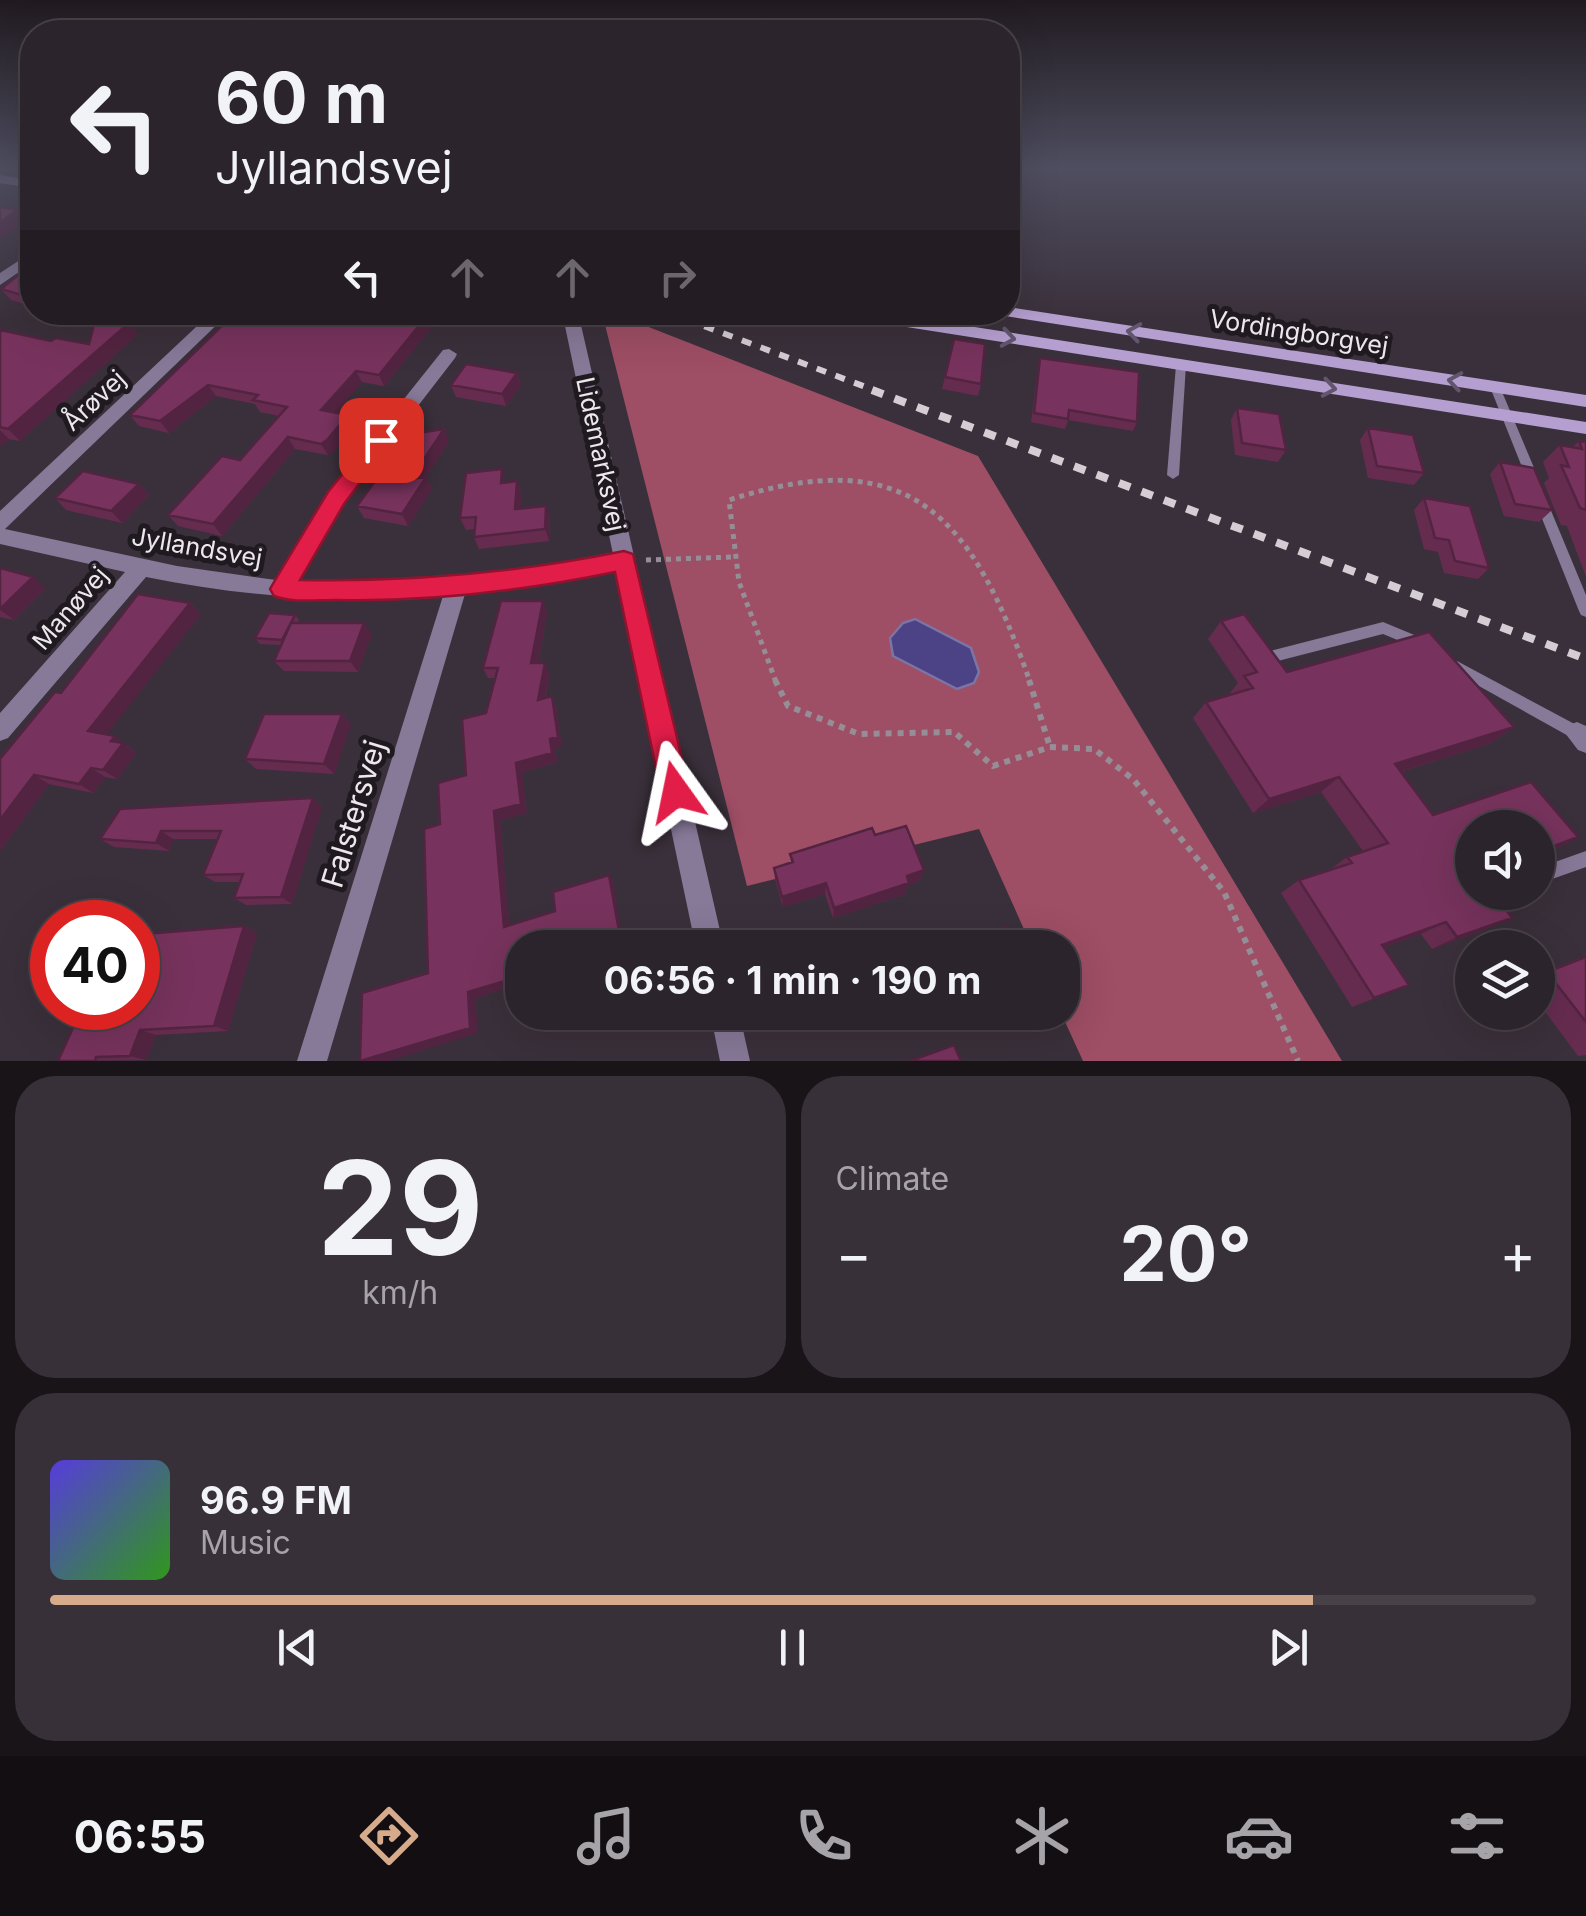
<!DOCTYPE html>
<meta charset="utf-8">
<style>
body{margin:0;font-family:Inter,sans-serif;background:#383038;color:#f1f3f6;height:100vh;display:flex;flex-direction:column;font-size:38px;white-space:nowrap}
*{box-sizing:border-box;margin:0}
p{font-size:32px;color:#a6a4a9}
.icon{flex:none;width:55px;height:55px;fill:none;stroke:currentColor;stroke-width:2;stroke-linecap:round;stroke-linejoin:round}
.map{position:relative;height:1061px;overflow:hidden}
.side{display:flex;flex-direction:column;gap:15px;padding:15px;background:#181418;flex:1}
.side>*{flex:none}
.guide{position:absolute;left:20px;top:20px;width:1000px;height:305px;border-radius:40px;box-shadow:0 10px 40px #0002,0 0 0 2px #484148;background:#2c242c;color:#f1f3f6;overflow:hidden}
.tools{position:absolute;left:1455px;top:810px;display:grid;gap:20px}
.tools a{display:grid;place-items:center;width:100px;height:100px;border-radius:50%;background:#2c242c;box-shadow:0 10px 40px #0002,0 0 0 2px #484148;font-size:50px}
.speed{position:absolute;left:30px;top:900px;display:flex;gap:20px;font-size:50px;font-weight:700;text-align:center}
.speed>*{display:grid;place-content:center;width:130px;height:130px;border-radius:50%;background:#2c242c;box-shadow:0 10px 40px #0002,0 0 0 2px #484148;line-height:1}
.speed .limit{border:15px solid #d22;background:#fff;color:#111}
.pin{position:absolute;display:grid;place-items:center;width:85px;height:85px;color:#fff;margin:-42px;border-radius:20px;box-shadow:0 5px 15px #0006}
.me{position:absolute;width:110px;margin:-55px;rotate:348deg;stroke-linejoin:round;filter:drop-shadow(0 0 8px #0008)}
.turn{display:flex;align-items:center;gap:35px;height:210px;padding:0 30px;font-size:45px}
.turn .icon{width:130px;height:130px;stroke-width:2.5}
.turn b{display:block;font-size:70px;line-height:85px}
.lanes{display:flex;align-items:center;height:95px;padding:0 30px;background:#0003;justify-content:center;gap:50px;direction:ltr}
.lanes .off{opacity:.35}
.big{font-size:75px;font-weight:700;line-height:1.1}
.side .widget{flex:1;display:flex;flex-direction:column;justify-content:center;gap:15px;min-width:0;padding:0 35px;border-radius:40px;background:#383038}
.side .dial{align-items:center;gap:0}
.dial b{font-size:130px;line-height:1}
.song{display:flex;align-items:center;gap:30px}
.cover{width:120px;height:120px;border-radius:15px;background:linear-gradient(135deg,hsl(250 70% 55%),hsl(110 70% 35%))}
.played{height:10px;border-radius:5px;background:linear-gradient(90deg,#d6ab8b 85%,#484148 85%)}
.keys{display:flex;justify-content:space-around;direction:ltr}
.heat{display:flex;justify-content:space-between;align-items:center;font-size:55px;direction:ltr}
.side .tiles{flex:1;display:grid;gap:15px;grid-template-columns:1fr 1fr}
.widget:last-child{grid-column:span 2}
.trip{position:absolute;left:505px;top:930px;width:575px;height:100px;border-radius:40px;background:#2c242c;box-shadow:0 10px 40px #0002,0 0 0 2px #484148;font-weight:700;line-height:100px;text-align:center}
.dock{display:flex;height:160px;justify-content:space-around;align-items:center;background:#120e12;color:#a6a4a9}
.dock .icon{width:70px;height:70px}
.dock .on{color:#d6ab8b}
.dock b{font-size:45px;color:#f1f3f6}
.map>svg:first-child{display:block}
</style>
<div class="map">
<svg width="1586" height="1061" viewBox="0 0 1586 1061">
<rect width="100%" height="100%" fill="#3a303b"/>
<!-- forest -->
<path fill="#9e4e65" d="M 602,313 L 613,313 L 978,456 L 1342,1061 L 1083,1061 L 1061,1013 L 1062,948 L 1032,947 L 979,829 L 747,886 Z"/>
<!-- water -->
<path fill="#4b4386" stroke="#7c74a5" stroke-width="2.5" d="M 915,619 L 971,648 L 979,672 L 974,683 L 957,689 L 893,656 L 890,638 L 903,623 Z"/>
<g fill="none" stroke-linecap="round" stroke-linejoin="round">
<!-- path-far1 -->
<path stroke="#968e96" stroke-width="5" stroke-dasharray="5 5" stroke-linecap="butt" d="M 646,560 L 733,557
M 776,682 L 739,582 L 729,500 C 912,441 973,518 1030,682"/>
<!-- path -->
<path stroke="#968e96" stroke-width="6" stroke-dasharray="6 6" stroke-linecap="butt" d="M 775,680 L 788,706 L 859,734 L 954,732 L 993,766 L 1050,747
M 1029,680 L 1050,747
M 1050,747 L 1094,749 L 1133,779 L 1224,892 L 1298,1061"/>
<!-- service -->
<path fill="#877998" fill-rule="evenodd" d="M 1181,362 L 1186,365 L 1179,475 L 1173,479 L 1167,475 L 1176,365 Z
M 1495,383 L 1500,387 L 1540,482 L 1538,485 L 1534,486 L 1528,482 L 1490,387 Z
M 1541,496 L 1547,501 L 1586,595 L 1586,617 L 1581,615 L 1579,611 L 1535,501 Z
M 1383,622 L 1424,639 L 1426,643 L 1424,647 L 1419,649 L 1383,634 L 1270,663 L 1265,661 L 1263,657 L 1265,653 L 1270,651 Z
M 1457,661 L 1582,728 L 1584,733 L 1582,738 L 1577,740 L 1572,738 L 1452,671 L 1450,667 L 1452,663 Z
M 1586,851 L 1586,867 L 1538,884 L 1538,868 Z"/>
<!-- minor -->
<path fill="#877998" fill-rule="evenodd" d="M 32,252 L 32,263 L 0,285 L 0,273 Z
M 212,312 L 230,312 L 5,529 L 177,566 L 276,580 L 329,493 L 443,350 L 449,349 L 457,354 L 455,358 L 343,503 L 298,581 C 408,586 516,573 624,552 L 631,554 L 634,560 L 631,566 L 624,568 L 465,594 L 327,1061 L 297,1061 L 443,596 C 342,604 245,597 146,577 L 8,738 L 0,741 L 0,713 L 125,572 L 0,544 L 0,511 Z
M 1577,722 L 1586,726 L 1586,753 L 1578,750 L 1565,733 L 1569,725 Z"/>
<!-- tertiary -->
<path fill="#877998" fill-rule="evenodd" d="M 562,312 L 578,312 L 724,948 L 696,948 Z
M 710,1012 L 739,1012 L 750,1061 L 720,1061 Z"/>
<!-- secondary -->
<path fill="#b59fd0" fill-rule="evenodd" d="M 0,175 L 32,180 L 32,188 L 0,183 Z
M 1008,307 L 1586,395 L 1586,407 L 999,315 L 997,312 L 1008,312 Z
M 835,312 L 878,312 L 1586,422 L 1586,434 L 843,317 Z"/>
<!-- rail-far1 -->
<path stroke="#d4cdd4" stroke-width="6" stroke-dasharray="10 10" stroke-linecap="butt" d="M 667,312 L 879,392"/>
<!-- rail -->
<path stroke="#d4cdd4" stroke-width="8" stroke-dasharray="12 12" stroke-linecap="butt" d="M 872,390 L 1586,659"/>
</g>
<!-- wall -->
<path fill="#662c50" d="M 32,264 L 32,306 L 11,300 L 1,289 Z
M 105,312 L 143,312 L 136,318 Z
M 236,312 L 437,321 L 384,386 L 362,382 L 335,413 L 348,415 L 354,427 L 334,451 L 328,455 L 295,449 L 222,536 L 178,526 L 168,515 L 240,460 L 279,416 L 260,412 L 255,404 L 216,396 L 169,433 L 139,426 L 130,415 Z
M 129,323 L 137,335 L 20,441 L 9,439 L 0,446 L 0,330 L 51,341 L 89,344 Z
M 1040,358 L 1137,422 L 1133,431 L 1068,420 L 1065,429 L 1031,422 L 1038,368 Z
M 517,373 L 521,385 L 506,406 L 456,397 L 451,385 Z
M 945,377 L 981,384 L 978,396 L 942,389 Z
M 1237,408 L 1286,450 L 1278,462 L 1235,455 L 1231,420 Z
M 1368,428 L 1424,473 L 1414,485 L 1368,478 L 1360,440 Z
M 449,441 L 426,477 L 432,489 L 408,526 L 364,518 L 357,506 Z
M 1579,441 L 1586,442 L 1586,577 L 1567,526 L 1561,525 L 1544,483 L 1549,478 L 1543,462 L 1560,445 L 1573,447 Z
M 1500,462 L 1552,510 L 1539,522 L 1504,516 L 1490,474 Z
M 506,481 L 506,483 L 517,481 L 521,493 L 520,508 L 550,517 L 549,541 L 479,549 L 474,537 L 474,529 L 466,530 L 460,518 Z
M 139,484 L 149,495 L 122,523 L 66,510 L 55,498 Z
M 1424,498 L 1489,568 L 1478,579 L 1444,573 L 1438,552 L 1424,549 L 1414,510 Z
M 0,568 L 46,588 L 14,620 L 0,617 Z
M 543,601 L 547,612 L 538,663 L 550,674 L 545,698 L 552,696 L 556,706 L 562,746 L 555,748 L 557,762 L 522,772 L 527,813 L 500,820 L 509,925 L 555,911 L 609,875 L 613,882 L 522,948 L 522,983 L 475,998 L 478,1033 L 428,973 L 440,824 L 466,775 L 486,713 L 495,678 L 488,678 L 483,668 Z
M 190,603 L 201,614 L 106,734 L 128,746 L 136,753 L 117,779 L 105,777 L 93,793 L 49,784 L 0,851 L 61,693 Z
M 1244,614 L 1287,672 L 1429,632 L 1514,727 L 1491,743 L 1401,772 L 1433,815 L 1531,782 L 1578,837 L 1551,851 L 1538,856 L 1538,828 L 1472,828 L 1472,892 L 1493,892 L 1512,918 L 1486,929 L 1432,949 L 1421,934 L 1384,947 L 1409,985 L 1352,1007 L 1281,893 L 1299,880 L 1328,871 L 1347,857 L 1363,851 L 1321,792 L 1253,813 L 1193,718 L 1206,702 L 1231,695 L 1230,693 L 1238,683 L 1208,639 L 1221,621 Z
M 295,615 L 299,620 L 298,623 L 372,634 L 358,672 L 284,671 L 274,661 L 281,645 L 260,644 L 255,638 Z
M 342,714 L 351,724 L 334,774 L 256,769 L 245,759 Z
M 313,798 L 322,807 L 292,904 L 246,905 L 234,898 L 240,882 L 215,882 L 203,875 L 218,839 L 173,839 L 169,851 L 114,847 L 100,839 Z
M 875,835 L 924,870 L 919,881 L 908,885 L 905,894 L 833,918 L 825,894 L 783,907 L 775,879 L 774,868 L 791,862 L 790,854 Z
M 244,926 L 257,933 L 228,1031 L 156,1035 L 146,1060 L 58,1061 Z
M 969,938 L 1014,948 L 966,948 L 965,944 Z
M 1586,956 L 1586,1055 L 1578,1056 L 1538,1002 L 1538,974 Z
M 991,1012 L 1023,1012 L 994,1022 Z"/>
<!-- shaded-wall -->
<path fill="#532441" d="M 18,210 L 27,221 L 0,239 L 0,222 Z
M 430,312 L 434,312 L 437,321 L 384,386 L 379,375 Z
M 129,323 L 137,335 L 20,441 L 8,429 Z
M 356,371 L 362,382 L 328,422 L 321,410 Z
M 517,373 L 521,385 L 506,406 L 502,394 Z
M 208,385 L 216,396 L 169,433 L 160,421 Z
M 348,415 L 354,427 L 334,451 L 328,455 L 321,444 Z
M 444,429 L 449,441 L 417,491 L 411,479 Z
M 0,430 L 9,439 L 0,446 Z
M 288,437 L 295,449 L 222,536 L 213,524 Z
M 426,477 L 432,489 L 408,526 L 402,514 Z
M 517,481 L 521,493 L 520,521 L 515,509 Z
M 139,484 L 149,495 L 122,523 L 111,511 Z
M 546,506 L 550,517 L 549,541 L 545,529 Z
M 33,577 L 46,588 L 14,620 L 0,610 Z
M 543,601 L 547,612 L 536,673 L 531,663 Z
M 190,603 L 201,614 L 102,740 L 88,731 Z
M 364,623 L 372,634 L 358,672 L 350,661 Z
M 545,663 L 550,674 L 542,709 L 538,700 Z
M 552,696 L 556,706 L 562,746 L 555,748 L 557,762 L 522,772 L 527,813 L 500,820 L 510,934 L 504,927 L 494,811 L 516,763 L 550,739 Z
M 342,714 L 351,724 L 334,774 L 324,764 Z
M 1514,727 L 1491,743 L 1375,780 L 1395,764 Z
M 115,736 L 136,753 L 117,779 L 103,770 L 111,741 Z
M 91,768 L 105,777 L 93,793 L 79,784 Z
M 34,775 L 49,784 L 0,851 L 0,820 Z
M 1339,777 L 1321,792 L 1253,813 L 1269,799 Z
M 313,798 L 322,807 L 292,904 L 281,897 Z
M 161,831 L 173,839 L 169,851 L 156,843 Z
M 1578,837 L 1551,851 L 1538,856 L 1538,852 Z
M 924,870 L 919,881 L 908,885 L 905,894 L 833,918 L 834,908 Z
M 609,875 L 613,882 L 624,948 L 622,948 Z
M 826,883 L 825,894 L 783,907 L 782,897 Z
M 1512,918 L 1486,929 L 1432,949 L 1457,937 Z
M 1446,922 L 1421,934 L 1360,956 L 1382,945 Z
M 244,926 L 257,933 L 228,1031 L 214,1026 Z
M 522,976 L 522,983 L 475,998 L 478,1033 L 388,1061 L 365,1061 L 468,992 Z
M 1012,1012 L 1023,1012 L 994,1022 L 999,1017 Z
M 140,1030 L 156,1035 L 146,1060 L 130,1056 Z"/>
<!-- building -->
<path fill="#77335d" stroke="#532441" stroke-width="2.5" d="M 0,207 L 18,210 L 0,222 Z
M 32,264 L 32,298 L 1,289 Z
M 236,312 L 430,312 L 379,375 L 356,371 L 321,410 L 348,415 L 327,440 L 321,444 L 288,437 L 213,524 L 168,515 L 222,456 L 240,460 L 287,407 L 253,400 L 258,395 L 208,385 L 160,421 L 130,415 Z
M 96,317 L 129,323 L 8,429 L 0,427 L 0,330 L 51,341 L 56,338 L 89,344 Z
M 954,339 L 985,344 L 981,384 L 945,377 Z
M 1040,358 L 1139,372 L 1137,422 L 1069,410 L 1068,419 L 1034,413 Z
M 466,364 L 517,373 L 502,394 L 451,385 Z
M 1237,408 L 1279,414 L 1286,450 L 1242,443 Z
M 1368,428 L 1413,435 L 1424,473 L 1377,466 Z
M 444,429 L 411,479 L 426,477 L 402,514 L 357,506 L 383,470 L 385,438 Z
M 1579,441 L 1586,442 L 1586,510 L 1580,508 L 1561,465 L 1569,467 L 1560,445 L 1582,449 Z
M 1500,462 L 1534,468 L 1552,510 L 1515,504 Z
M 502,469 L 501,483 L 517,481 L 515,509 L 546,506 L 545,529 L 474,537 L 476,517 L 460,518 L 466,473 Z
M 83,471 L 139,484 L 111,511 L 55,498 Z
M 1424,498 L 1470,506 L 1489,568 L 1455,561 L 1449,540 L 1435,538 Z
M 0,568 L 33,577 L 0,609 Z
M 138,594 L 190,603 L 88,731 L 115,736 L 111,741 L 123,743 L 103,770 L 91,768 L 79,784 L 34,775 L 0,820 L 0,759 L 55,692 L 61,693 Z
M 501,601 L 543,601 L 531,663 L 545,663 L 538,700 L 552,696 L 558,737 L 550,739 L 552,753 L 516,763 L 521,804 L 494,811 L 504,927 L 555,911 L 553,892 L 609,875 L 622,948 L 522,948 L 522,976 L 468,992 L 470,1028 L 360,1061 L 362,993 L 428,973 L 424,829 L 440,824 L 438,783 L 466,775 L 462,719 L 486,713 L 498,668 L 483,668 Z
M 269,613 L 295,615 L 282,640 L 255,638 Z
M 1244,614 L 1287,672 L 1429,632 L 1514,727 L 1395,764 L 1433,815 L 1531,782 L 1578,837 L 1538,852 L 1538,828 L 1472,828 L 1472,892 L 1493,892 L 1512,918 L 1457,937 L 1446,922 L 1382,945 L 1409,985 L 1374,998 L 1299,880 L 1352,863 L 1347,857 L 1388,843 L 1339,777 L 1269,799 L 1206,702 L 1253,688 L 1244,676 L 1257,672 L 1221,621 Z
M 291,623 L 364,623 L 350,661 L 274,661 Z
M 264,714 L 342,714 L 324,764 L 245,759 Z
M 313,798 L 281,897 L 234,898 L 243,874 L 203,875 L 221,831 L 161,831 L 156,843 L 100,839 L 120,809 Z
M 906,826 L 924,870 L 907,876 L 909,883 L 834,908 L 826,883 L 782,897 L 774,868 L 793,862 L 790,854 L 872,828 L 875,835 Z
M 244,926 L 214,1026 L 140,1030 L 130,1056 L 96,1057 L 95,1061 L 58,1061 L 82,1008 L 138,1008 L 138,949 L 144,934 Z
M 1006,927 L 1014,948 L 973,948 L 969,938 Z
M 1586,957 L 1586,1022 L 1547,972 Z
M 997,1012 L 1012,1012 L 999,1017 Z
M 954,1045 L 961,1061 L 910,1061 Z"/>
<!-- one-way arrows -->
<defs><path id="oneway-chevron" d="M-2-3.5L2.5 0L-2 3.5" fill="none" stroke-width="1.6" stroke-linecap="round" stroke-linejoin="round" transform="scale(2.5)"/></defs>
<g stroke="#62566f">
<use href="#oneway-chevron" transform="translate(1134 332) rotate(-171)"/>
<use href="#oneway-chevron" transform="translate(1008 338) rotate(9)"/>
<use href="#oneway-chevron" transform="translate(1455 381) rotate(-171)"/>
<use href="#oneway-chevron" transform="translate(1329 388) rotate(9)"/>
</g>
<!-- sky -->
<linearGradient id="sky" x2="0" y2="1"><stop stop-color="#201a20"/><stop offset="0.53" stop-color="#4f4e60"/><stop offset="1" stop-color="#4f4e60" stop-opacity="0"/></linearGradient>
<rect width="1586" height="318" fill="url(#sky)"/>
<!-- route -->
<path fill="#e11d48" stroke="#92132f" stroke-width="2.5" d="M 381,433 L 392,440 L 344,504 L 300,580 C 410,582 516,573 624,551 L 633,554 L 690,792 L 686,802 L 676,806 L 665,802 L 661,792 L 615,572 C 523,591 430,602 336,600 C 316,600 292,603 274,596 L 270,589 L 274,582 L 328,492 L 374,435 Z"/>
<g text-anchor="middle" stroke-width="10" stroke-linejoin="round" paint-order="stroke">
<!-- street labels -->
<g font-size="25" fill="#ede7ed" stroke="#1f1a1f">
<text transform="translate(1299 332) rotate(9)" y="9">Vordingborgvej</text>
<text transform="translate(94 400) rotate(-43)" y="9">Årøvej</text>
<text transform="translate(601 454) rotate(78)" y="9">Lidemarksvej</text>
<text transform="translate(197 547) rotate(10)" y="9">Jyllandsvej</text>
<text transform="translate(70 608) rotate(-49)" y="9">Manøvej</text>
</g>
<!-- near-street labels -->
<g font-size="30" fill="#ede7ed" stroke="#1f1a1f">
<text transform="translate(354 814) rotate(-73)" y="10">Falstersvej</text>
</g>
</g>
</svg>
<div class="tools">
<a><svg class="icon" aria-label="sound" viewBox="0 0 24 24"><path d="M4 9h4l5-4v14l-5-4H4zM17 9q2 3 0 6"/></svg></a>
<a><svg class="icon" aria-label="layers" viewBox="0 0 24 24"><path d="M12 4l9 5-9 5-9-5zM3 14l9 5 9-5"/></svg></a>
</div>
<div class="speed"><div class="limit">40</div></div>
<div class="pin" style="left:381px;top:440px;background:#d93025"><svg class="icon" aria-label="arrive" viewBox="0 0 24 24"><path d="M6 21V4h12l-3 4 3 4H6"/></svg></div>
<svg class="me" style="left:676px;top:792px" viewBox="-20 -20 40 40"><path d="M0-17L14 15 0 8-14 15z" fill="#e11d48" stroke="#fff" stroke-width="4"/></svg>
<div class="trip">06:56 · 1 min · 190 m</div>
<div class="guide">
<div class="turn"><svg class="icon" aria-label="left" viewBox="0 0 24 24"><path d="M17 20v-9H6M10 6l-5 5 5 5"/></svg><div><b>60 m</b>Jyllandsvej</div></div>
<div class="lanes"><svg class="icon" aria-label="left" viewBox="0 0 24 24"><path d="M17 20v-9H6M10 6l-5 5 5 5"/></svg><svg class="icon off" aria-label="ahead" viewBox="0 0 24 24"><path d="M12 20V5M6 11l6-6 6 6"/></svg><svg class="icon off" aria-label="ahead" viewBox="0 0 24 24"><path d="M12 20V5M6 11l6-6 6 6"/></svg><svg class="icon off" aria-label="right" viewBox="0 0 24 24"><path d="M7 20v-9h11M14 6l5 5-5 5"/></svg></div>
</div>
</div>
<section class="side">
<div class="tiles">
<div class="widget dial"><b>29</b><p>km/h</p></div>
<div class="widget"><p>Climate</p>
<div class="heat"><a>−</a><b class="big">20°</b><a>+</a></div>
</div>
<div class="widget">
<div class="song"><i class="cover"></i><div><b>96.9 FM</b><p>Music</p></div></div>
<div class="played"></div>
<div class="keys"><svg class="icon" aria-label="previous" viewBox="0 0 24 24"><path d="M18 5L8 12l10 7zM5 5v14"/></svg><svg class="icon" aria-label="pause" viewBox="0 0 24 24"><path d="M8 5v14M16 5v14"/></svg><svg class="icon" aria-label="next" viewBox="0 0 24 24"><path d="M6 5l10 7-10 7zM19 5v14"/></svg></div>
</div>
</div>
</section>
<nav class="dock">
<b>06:55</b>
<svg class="icon on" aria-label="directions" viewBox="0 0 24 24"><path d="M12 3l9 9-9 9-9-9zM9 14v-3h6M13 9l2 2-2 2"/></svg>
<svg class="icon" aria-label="music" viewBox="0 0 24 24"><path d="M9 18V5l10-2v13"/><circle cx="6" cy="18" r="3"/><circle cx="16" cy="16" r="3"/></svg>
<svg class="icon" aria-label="phone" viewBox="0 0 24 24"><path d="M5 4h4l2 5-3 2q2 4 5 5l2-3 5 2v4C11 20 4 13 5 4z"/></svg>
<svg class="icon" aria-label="climate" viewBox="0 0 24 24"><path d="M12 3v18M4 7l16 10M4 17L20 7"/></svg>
<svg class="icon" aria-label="car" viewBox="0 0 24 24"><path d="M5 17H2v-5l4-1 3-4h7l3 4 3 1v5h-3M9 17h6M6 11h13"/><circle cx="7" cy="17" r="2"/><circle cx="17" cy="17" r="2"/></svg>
<svg class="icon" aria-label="filters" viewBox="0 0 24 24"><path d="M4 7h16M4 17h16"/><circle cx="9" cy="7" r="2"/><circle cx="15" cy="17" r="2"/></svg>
</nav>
